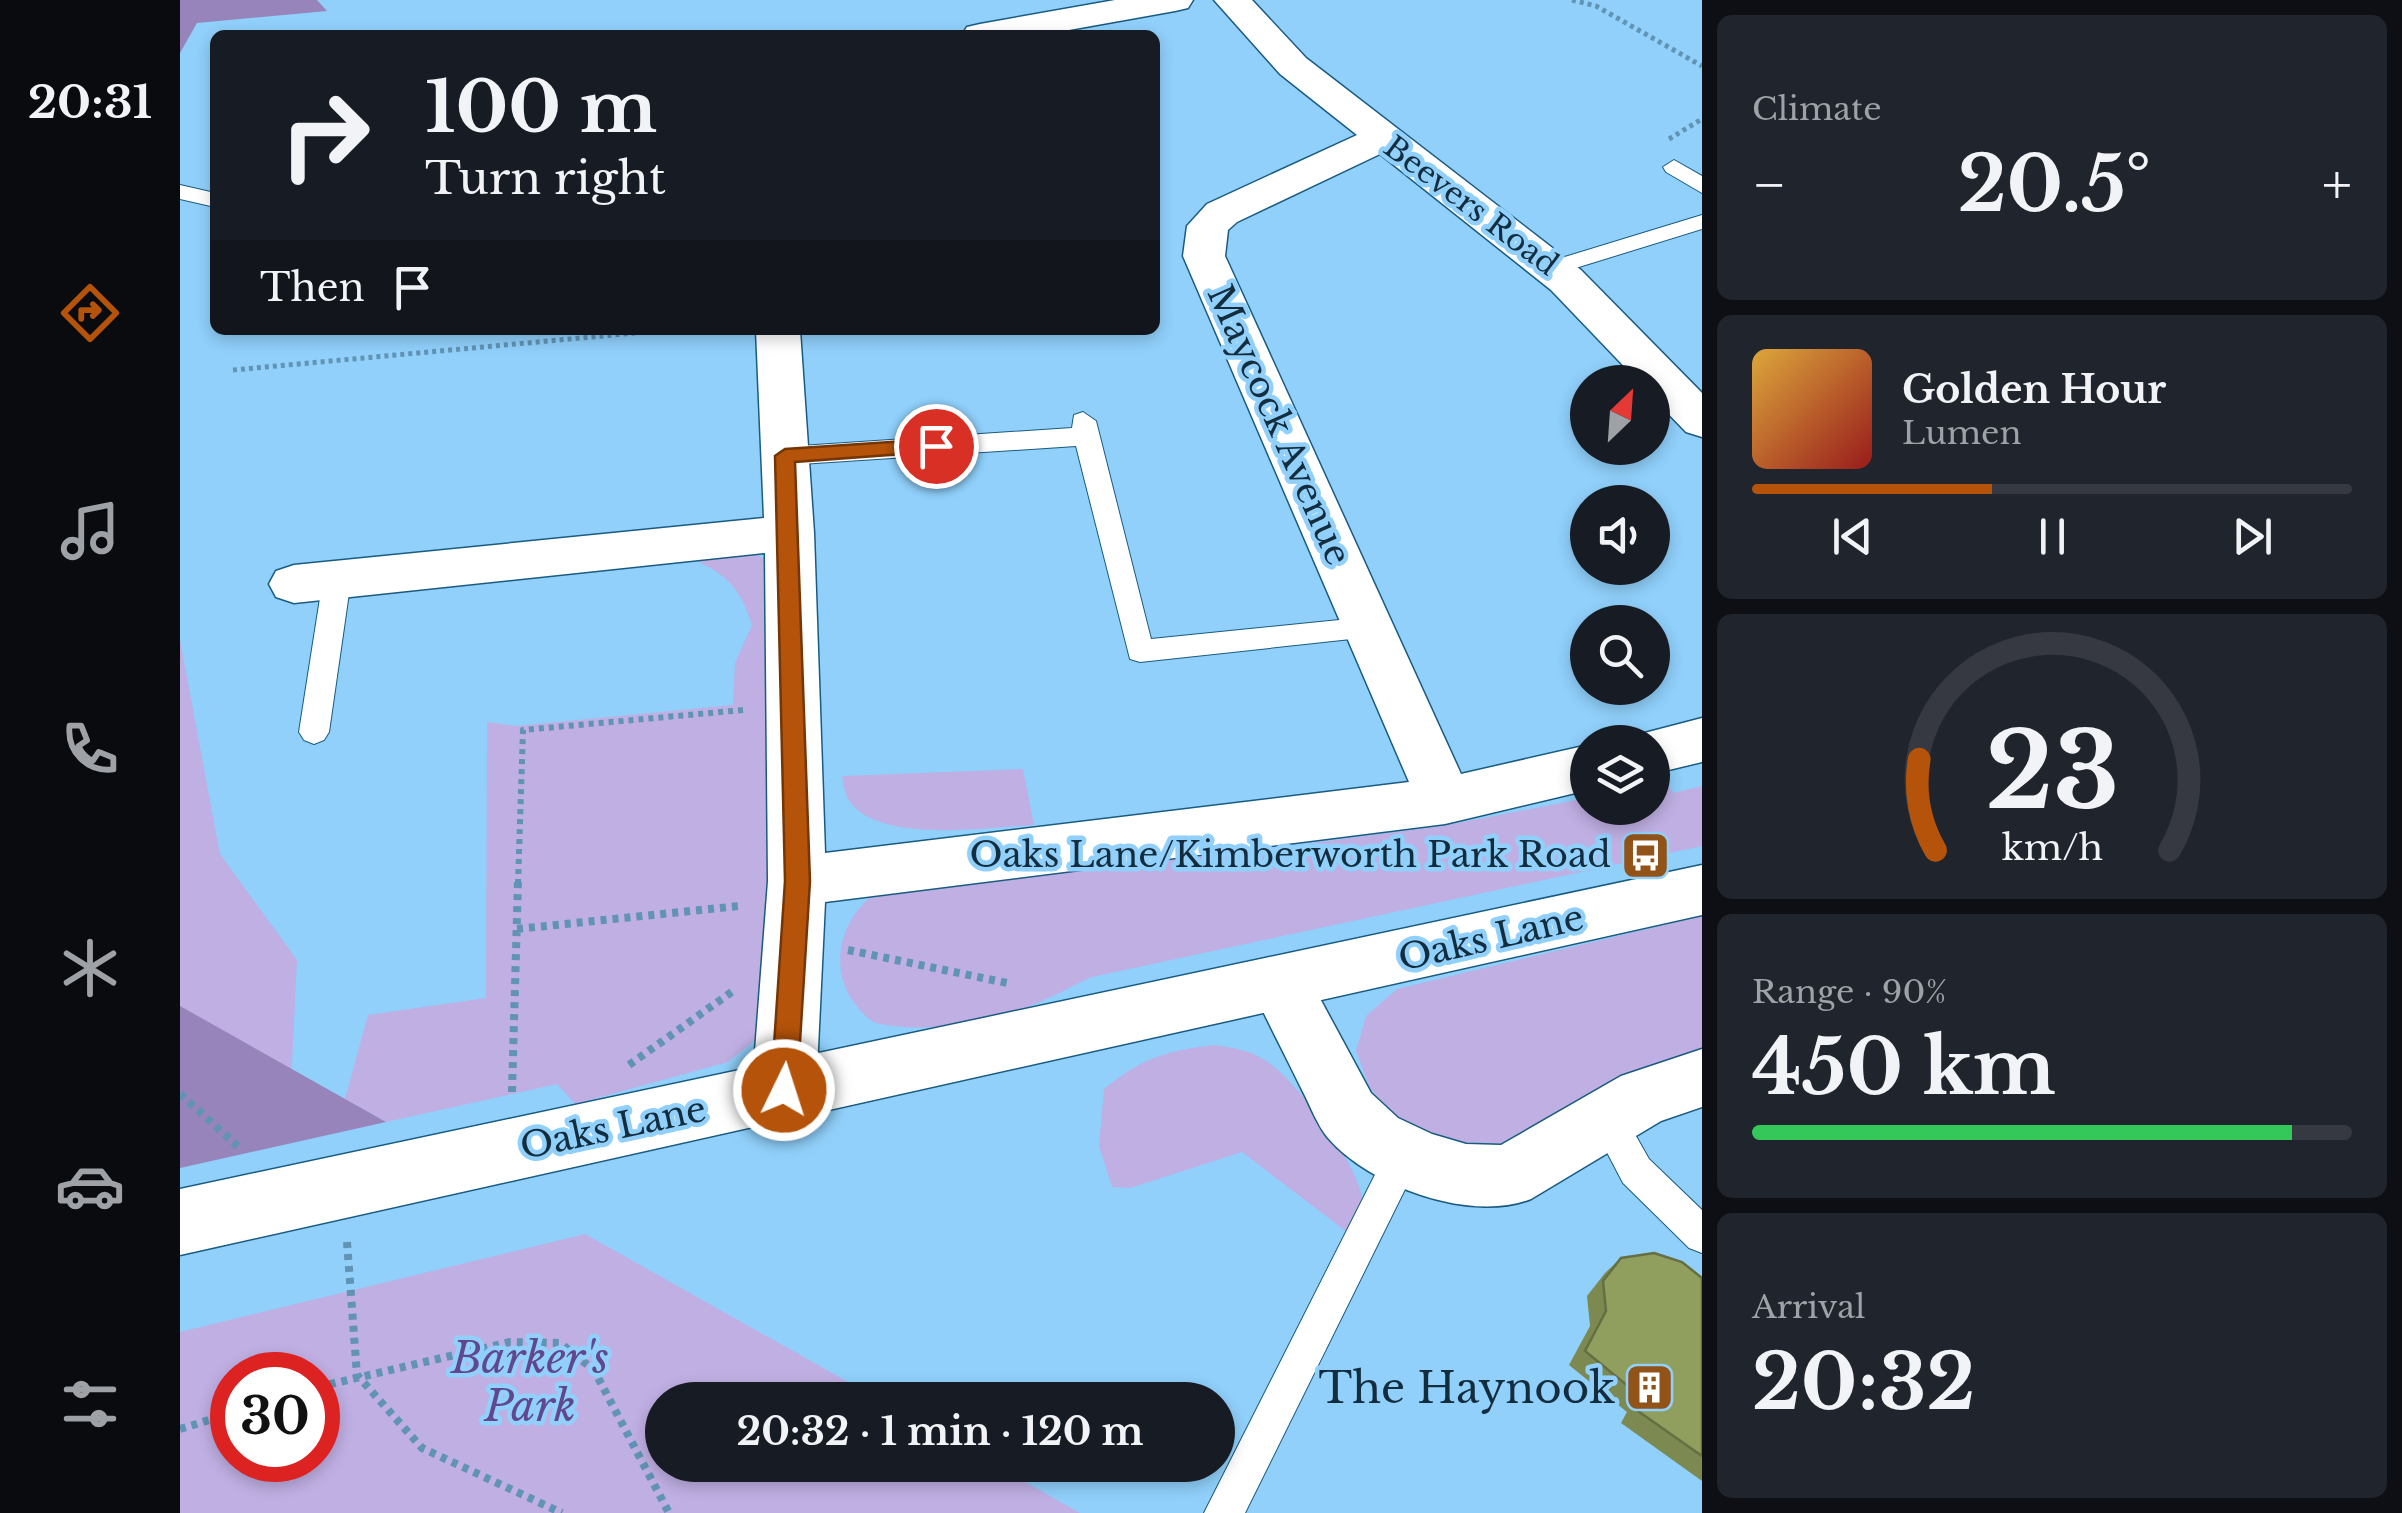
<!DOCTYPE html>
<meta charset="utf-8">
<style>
body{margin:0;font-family:"Libre Baskerville",serif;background:#20242c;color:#f1f3f6;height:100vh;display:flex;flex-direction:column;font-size:38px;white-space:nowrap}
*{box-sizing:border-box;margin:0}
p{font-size:32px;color:#9ea1a6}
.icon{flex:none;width:55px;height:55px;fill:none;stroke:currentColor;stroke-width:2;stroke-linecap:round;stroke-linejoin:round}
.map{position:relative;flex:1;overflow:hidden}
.panel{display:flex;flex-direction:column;gap:15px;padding:15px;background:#0d0f14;width:700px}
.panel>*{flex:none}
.top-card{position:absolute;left:30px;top:30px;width:950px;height:305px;border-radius:15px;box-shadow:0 5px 15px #0003;background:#171b24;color:#f1f3f6;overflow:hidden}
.needle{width:65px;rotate:25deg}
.controls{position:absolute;left:1390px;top:365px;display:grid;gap:20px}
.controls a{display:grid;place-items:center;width:100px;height:100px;border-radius:50%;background:#171b24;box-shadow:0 5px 15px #0003;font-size:50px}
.speed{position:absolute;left:30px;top:1352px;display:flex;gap:20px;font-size:50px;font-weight:700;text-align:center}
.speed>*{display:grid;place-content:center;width:130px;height:130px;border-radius:50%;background:#171b24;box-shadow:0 5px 15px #0003;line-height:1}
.speed .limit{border:15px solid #d22;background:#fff;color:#111}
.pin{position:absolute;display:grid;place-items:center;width:85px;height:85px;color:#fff;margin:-42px;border:5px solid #fff;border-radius:50%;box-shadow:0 2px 10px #0007}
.me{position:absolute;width:110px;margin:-55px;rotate:4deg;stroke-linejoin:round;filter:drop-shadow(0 0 8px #0008)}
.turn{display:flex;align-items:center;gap:35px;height:210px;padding:0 50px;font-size:45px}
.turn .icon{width:130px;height:130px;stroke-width:2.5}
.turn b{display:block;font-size:70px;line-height:85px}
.then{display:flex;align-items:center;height:95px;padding:0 50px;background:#0003;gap:20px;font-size:38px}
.big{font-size:75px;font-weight:700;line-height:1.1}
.panel .card{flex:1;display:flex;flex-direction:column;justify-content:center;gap:15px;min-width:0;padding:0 35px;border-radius:15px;background:#20242c}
.panel .dial{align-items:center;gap:0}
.dial svg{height:260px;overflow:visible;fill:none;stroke:#363941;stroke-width:7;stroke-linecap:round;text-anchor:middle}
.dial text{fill:#f1f3f6;stroke:none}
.song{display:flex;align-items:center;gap:30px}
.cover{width:120px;height:120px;border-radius:15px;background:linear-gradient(135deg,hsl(40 70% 55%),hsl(0 70% 35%))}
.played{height:10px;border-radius:5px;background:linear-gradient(90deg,#b45309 40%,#363941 40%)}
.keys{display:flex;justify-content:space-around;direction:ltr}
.heat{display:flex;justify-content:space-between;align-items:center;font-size:55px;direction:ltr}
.charge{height:15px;border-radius:8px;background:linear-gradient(90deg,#34c759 90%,#363941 0)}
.trip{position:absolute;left:465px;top:1382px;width:590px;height:100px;border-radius:50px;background:#171b24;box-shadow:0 5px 15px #0003;font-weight:700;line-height:100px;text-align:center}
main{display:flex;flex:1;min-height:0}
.menu{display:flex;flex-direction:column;width:180px;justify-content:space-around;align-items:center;background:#090b0e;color:#9ea1a6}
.menu .icon{width:70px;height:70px}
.menu .selected{color:#b45309}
.menu b{font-size:45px;color:#f1f3f6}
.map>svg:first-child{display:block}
</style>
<main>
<nav class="menu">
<b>20:31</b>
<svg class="icon selected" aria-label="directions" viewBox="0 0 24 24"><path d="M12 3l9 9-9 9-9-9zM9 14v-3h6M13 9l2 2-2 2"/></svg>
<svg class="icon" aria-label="music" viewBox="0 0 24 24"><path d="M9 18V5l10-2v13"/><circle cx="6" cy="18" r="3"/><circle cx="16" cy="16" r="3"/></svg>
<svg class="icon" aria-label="phone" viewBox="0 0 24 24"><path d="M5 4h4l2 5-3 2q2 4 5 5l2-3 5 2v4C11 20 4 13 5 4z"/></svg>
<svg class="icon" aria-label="climate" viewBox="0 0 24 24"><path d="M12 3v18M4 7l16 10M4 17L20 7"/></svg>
<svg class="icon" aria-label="car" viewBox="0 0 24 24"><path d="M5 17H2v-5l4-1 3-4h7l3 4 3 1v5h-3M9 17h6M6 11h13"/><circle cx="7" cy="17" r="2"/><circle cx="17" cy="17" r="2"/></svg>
<svg class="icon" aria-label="filters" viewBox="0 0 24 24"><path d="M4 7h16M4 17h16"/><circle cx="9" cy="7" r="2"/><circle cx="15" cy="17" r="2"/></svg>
</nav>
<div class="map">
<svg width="1522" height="1513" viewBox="0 0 1522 1513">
<rect width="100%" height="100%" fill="#90d0fb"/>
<!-- green -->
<path fill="#bfafe3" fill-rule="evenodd" d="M 570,551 L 590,562 L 597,575 L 584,1033 L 548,1062 L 395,1104 L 377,1084 L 206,1122 L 165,1099 L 188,1015 L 306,998 L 307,722 L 336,726 L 553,705 L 555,663 L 572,625 C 559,584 545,574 507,556 Z
M 0,640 L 40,854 L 117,960 L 109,1125 L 0,1147 Z
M 843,769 L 854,825 C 808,827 696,845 668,799 C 664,793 664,783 662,776 Z
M 1486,782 L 1493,793 L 1522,786 L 1522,846 L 912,977 C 895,984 881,993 864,1000 C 820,1021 748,1034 700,1024 C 688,1022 679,1009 672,1000 C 647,961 664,911 703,888 C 711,883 723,882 733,880 L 1056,853 L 1262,826 L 1407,798 L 1408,808 L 1472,808 L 1473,785 Z
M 1522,916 L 1522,1050 L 1301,1159 L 1212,1121 L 1189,1086 L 1176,1051 L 1186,1016 L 1217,989 Z
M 1034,1045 C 1056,1048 1074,1051 1092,1065 C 1119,1085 1185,1172 1183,1207 C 1182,1216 1175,1227 1172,1236 L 1062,1152 L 950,1188 L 932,1187 L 919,1146 L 924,1089 C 962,1058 985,1051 1034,1045 Z
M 405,1234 L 700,1400 L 482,1400 L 482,1465 L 815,1465 L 900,1513 L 0,1513 L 0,1332 ZM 138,1375 L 138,1460 L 52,1460 L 52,1375 Z"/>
<!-- forest -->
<path fill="#9684bb" d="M 0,0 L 137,0 L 147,11 L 17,23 L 0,53 Z
M 0,1006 L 206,1122 L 0,1168 Z"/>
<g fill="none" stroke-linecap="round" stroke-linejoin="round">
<defs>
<path id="service" d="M 1494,160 L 1522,176 L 1522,193 L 1486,172 L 1483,167 Z
M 0,185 L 35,193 L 35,207 L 0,199 Z
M 1522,215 L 1522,229 L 1373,275 L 1361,268 L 1365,263 Z
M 903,412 L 916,421 L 971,639 L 1189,617 L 1199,620 L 1203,628 L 1199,636 L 960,662 L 950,659 L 896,446 L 605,465 L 596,462 L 592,456 L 596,450 L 605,447 L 892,428 L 894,415 Z
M 157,569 L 167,572 L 171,579 L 149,732 L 144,740 L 134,744 L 124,740 L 119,732 L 143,579 L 147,572 Z
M 1427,1101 L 1439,1106 L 1469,1159 L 1522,1210 L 1522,1253 L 1509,1248 L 1443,1183 L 1409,1118 L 1415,1106 Z
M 1224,1138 L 1237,1143 L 1242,1155 L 1065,1513 L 1024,1513 L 1211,1143 Z"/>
<path id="minor" d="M 935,0 L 1013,0 L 1008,8 L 995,11 L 861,35 L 782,35 L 787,27 L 800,24 Z
M 1034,0 L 1072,0 L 1126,58 L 1401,270 L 1522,393 L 1522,437 L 1506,432 L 1472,397 L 1472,382 L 1459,382 L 1371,290 L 1200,154 L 1057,222 L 1048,230 L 1045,256 L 1281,774 L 1408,745 L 1408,790 L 1265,824 L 645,902 L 636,1090 L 626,1111 L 604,1120 L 582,1111 L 572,1090 L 588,881 L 585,553 L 114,603 L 96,597 L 89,584 L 96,571 L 114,565 L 584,518 L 576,330 L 620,330 L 634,533 L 645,853 L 1229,782 L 1003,256 L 1007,226 L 1027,204 L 1177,135 L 1100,74 Z
M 1522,718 L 1522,762 L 1472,774 L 1472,742 L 1449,742 L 1453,736 Z
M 1101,959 L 1123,967 L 1191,1093 L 1218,1118 L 1252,1134 L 1286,1144 L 1321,1145 L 1441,1076 L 1522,1049 L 1522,1107 L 1481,1121 L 1351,1199 C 1291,1223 1189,1186 1148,1138 C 1137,1125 1130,1105 1122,1090 C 1105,1055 1087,1021 1071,986 L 1079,967 Z"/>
<path id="tertiary" d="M 1522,865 L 1522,915 L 0,1255 L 0,1189 Z"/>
</defs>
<!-- service casing -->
<use href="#service" stroke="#195b81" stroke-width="2"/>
<!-- minor casing -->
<use href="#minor" stroke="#195b81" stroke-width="3"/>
<!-- tertiary casing -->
<use href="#tertiary" stroke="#195b81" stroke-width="3"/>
<!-- path-far2 -->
<path stroke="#6193b4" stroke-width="5" stroke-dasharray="4 4" stroke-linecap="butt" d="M 1392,0 L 1416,6 L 1522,66
M 1489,139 L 1522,119
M 53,370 L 488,330"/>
<!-- path-far1 -->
<path stroke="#6193b4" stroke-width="6" stroke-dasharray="5 5" stroke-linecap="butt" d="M 338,884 L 343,730 L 563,710"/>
<!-- path -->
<path stroke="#6193b4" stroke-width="8" stroke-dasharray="6 6" stroke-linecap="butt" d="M 337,929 L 559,906
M 668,950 L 827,983
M 449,1065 L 553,991
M 332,1092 L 338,881
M 0,1094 L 62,1150
M 167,1242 L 177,1375 L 242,1448 L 382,1513
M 138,1387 L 330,1342 L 380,1343 L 414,1370 L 489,1513
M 0,1429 L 52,1413"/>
<!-- service -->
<use href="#service" fill="#fff" fill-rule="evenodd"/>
<!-- minor -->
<use href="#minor" fill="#fff" fill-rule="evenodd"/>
<!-- tertiary -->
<use href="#tertiary" fill="#fff" fill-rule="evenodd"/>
</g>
<!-- wall -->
<path fill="#7c8951" d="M 1441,1258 L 1522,1278 L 1522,1481 L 1441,1423 L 1447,1412 L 1389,1365 L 1410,1326 L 1407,1296 L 1425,1273 Z"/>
<!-- building -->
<path fill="#909f5e" stroke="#656f42" stroke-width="2.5" d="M 1474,1253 L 1502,1262 L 1522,1278 L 1522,1456 L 1458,1411 L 1464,1399 L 1405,1351 L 1426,1311 L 1423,1281 L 1441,1258 Z"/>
<!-- route -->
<path fill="#b45309" stroke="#753606" stroke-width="2.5" d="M 756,439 L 763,441 L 763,451 L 615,462 L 630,881 L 617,1090 L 613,1099 L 604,1102 L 594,1099 L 591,1090 L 605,881 L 595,456 L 605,449 Z"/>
<!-- icons -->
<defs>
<symbol id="bus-square" viewBox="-11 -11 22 22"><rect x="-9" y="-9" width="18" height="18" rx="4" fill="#915317" stroke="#90d0fb"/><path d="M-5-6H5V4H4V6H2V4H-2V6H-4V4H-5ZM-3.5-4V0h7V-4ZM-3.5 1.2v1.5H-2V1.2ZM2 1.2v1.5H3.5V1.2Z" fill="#fff"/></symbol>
<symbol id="building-square" viewBox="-11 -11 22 22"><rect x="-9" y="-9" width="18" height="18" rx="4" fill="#915317" stroke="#90d0fb"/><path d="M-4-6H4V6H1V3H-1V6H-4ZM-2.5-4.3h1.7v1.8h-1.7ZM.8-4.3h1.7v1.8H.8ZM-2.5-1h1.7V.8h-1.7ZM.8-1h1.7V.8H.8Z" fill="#fff"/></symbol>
</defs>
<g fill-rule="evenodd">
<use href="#bus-square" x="1438" y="828" width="55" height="55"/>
<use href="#building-square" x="1442" y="1360" width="55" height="55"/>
</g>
<g text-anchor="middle" stroke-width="9" stroke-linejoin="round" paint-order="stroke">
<!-- far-street labels -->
<g font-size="30" fill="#132d3e" stroke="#90d0fb">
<text transform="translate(1291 206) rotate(37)" y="10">Beevers Road</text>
</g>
<!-- street labels -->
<g font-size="35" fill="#132d3e" stroke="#90d0fb">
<text transform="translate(1099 425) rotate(66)" y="12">Maycock Avenue</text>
<text transform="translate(1311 938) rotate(-13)" y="12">Oaks Lane</text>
<text transform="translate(433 1128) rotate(-12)" y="12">Oaks Lane</text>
</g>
<!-- poi labels -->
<g font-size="35" fill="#132d3e" stroke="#90d0fb" text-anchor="end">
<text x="1431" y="867">Oaks Lane/Kimberworth Park Road</text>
</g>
<!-- near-park labels -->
<g font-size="42" font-style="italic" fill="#61478d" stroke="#90d0fb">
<text x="350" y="1373">Barker's<tspan x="350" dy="48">Park</tspan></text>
</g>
<!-- near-poi labels -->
<g font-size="42" fill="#132d3e" stroke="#90d0fb" text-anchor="end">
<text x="1435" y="1403">The Haynook</text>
</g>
</g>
</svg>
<div class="controls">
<a><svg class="needle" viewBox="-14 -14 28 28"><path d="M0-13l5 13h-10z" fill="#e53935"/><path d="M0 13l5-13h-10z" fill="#9ea1a6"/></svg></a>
<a><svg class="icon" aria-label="sound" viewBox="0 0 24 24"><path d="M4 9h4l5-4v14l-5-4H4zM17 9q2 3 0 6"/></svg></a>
<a><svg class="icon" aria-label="search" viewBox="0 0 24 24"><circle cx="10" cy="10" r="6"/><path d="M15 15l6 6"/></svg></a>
<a><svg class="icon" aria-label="layers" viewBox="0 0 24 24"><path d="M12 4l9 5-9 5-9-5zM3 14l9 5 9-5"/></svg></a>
</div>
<div class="speed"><div class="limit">30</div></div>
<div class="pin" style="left:756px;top:446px;background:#d93025"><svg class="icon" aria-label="arrive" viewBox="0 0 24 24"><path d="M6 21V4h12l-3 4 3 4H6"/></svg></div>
<svg class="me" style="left:604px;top:1090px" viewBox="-20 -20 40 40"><circle r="17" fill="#b45309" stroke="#fff" stroke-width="3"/><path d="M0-11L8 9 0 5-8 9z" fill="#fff"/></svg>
<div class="trip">20:32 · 1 min · 120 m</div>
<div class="top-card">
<div class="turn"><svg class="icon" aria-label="right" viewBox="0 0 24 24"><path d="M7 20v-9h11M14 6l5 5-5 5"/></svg><div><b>100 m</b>Turn right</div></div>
<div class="then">Then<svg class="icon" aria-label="arrive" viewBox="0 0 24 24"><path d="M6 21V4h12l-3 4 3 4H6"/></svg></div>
</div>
</div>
<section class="panel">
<div class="card"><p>Climate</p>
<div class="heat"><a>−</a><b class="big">20.5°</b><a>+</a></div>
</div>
<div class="card">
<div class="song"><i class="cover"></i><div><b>Golden Hour</b><p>Lumen</p></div></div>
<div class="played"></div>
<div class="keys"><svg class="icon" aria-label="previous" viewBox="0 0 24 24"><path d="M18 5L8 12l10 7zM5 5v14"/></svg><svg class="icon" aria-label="pause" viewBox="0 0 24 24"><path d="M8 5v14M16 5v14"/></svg><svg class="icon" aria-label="next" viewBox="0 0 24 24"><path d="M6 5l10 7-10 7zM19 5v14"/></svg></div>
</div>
<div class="card dial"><svg viewBox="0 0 100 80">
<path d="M14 69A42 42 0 1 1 86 69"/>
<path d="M14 69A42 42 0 0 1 9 41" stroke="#b45309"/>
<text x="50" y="56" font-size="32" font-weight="700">23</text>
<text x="50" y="72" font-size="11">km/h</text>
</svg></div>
<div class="card"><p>Range · 90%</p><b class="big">450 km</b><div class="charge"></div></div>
<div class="card"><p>Arrival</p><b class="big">20:32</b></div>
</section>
</main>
